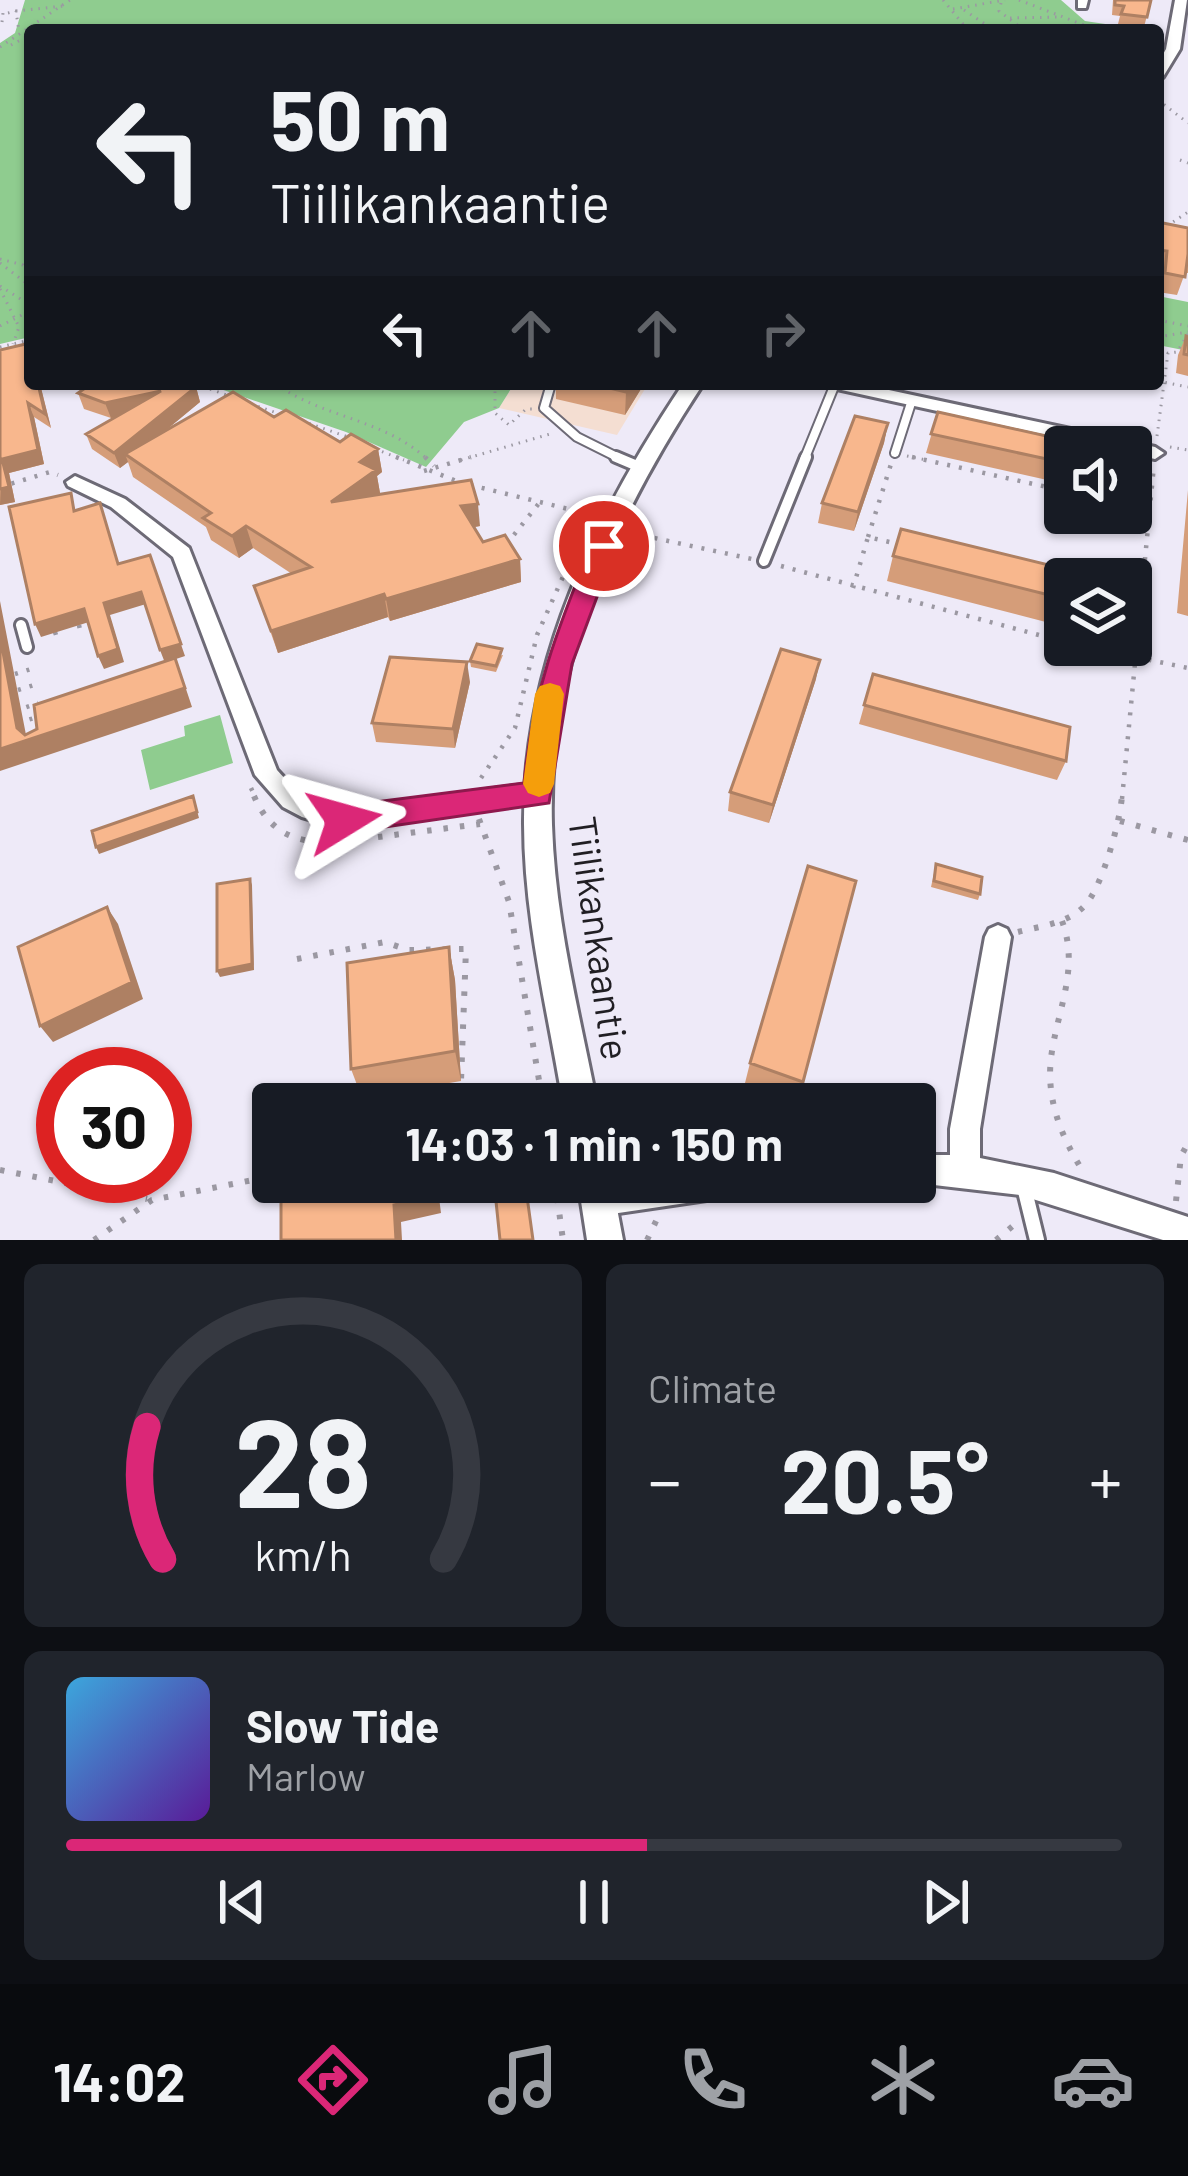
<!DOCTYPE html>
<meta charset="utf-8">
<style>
body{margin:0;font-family:Barlow,sans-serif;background:#20242c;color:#f1f3f6;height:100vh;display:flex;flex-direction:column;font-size:45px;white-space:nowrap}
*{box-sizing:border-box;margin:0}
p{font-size:39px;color:#9ea1a6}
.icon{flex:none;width:66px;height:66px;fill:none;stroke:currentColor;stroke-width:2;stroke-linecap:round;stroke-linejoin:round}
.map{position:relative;height:1240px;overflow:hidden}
.sheet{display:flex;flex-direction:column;gap:24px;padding:24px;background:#0d0f14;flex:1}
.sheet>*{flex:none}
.hud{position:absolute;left:24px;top:24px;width:1140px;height:366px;border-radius:12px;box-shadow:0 3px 9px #0004;background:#171b24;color:#f1f3f6;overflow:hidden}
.fabs{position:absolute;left:1044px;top:426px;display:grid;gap:24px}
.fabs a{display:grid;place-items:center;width:108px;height:108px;border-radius:12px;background:#171b24;box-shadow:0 3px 9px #0004;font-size:60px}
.speed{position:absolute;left:36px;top:1047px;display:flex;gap:24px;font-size:60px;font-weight:700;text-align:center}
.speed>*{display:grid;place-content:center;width:156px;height:156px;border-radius:50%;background:#171b24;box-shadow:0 3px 9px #0004;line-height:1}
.speed .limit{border:18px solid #d22;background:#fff;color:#111}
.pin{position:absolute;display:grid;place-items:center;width:102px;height:102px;color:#fff;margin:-51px;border:6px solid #fff;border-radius:50%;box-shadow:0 3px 12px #0007}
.me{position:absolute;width:132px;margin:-66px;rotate:82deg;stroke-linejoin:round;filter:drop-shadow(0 0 9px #0008)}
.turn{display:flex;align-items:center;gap:42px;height:252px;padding:0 48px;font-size:54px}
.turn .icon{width:156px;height:156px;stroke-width:2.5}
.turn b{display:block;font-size:84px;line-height:102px}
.lanes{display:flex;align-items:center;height:114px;padding:0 48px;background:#0003;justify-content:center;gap:60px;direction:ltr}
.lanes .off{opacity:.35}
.big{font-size:90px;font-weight:700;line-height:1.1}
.sheet .tile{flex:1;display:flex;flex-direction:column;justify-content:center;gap:18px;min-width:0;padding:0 42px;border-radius:18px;background:#20242c}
.sheet .dial{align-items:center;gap:0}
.dial svg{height:312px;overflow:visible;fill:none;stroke:#363941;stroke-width:7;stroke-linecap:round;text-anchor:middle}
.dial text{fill:#f1f3f6;stroke:none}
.song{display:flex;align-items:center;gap:36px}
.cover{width:144px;height:144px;border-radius:18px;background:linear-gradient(135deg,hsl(200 70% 55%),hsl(270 70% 35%))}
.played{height:12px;border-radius:6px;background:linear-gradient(90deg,#db2777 55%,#363941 55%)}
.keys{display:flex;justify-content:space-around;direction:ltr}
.heat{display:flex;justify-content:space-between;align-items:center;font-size:66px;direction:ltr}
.sheet .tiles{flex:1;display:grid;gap:24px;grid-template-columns:1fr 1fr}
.tile:last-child{grid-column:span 2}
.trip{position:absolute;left:252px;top:1083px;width:684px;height:120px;border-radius:12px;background:#171b24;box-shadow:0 3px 9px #0004;font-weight:700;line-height:120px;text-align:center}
.tab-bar{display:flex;height:192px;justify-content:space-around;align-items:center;background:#090b0e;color:#9ea1a6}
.tab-bar .icon{width:84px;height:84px}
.tab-bar .on{color:#db2777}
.tab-bar b{font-size:54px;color:#f1f3f6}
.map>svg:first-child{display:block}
</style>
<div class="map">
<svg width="1188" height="1240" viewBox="0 0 1188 1240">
<rect width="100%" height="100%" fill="#eeeaf8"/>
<!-- industrial -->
<path fill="#f4ded2" d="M 514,384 L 648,384 L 617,435 L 499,408 Z"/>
<!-- green -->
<path fill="#8fcc8f" d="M 25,0 L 1061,0 L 1085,21 L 1146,30 L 30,30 L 30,337 L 0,344 L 0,43 L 15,33 Z
M 1158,296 L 1188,302 L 1188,351 L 1158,345 Z
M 206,384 L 514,384 L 499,408 L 464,422 L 426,467 L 346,432 Z
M 220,715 L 233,763 L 150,790 L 141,750 L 185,736 L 184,726 Z"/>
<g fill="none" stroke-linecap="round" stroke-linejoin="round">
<defs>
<path id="service-far2" d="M 551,384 L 544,408 L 577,437 L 623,460
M 895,453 L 912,400
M 804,460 L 835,384"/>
<path id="service-far1" d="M 616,457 L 642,468
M 764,561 L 806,457
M 21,625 L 27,647"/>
<path id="service" d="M 1024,1187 L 1037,1240"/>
<path id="minor" d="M 1078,0 L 1088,0 L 1086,8 L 1078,8 Z
M 828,384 L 861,384 L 1155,447 L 1164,453 L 1155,459 L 1131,454 L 1131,447 L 1101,447 L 837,389 Z
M 75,476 L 125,499 L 189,548 L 277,770 C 296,792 315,803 344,809 L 538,783 L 546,786 L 550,793 L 546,800 L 344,829 L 302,817 L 283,807 L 255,775 L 173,557 L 111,507 L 68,486 L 66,482 Z
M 998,925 L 1007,929 L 1011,937 L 980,1129 L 980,1158 L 1054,1173 L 1188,1217 L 1188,1240 L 1163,1240 L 1020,1195 L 908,1182 L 915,1182 L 915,1155 L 950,1155 L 950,1129 L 985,937 L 989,929 Z
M 623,1182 L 742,1182 L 738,1193 L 727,1197 L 598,1216 L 587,1212 L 583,1201 L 587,1190 Z"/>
<path id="tertiary" d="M 1175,0 L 1187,0 L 1180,49 L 1163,77 L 1158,78 L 1158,63 L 1166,49 Z
M 683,384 L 703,384 C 616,516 547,664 552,825 C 555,919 579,1012 597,1104 L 563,1104 C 548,1012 524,918 524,824 C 523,662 595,516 683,384 Z
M 578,1182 L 612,1182 L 623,1240 L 587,1240 Z"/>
</defs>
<!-- service-far2 casing -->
<use href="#service-far2" stroke="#6d6a76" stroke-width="12"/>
<!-- service-far1 casing -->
<use href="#service-far1" stroke="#6d6a76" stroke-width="16"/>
<!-- service casing -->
<use href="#service" stroke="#6d6a76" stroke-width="20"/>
<!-- minor casing -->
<use href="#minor" stroke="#6d6a76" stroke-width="6"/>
<!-- tertiary casing -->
<use href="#tertiary" stroke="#6d6a76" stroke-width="6"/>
<!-- path-far2 -->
<path stroke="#9b98a2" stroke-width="3" stroke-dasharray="1.5 6" stroke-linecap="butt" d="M 943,0 L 968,30
M 1019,0 L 1097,30
M 1001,3 L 999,11 L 1024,30
M 953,9 L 1005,0
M 964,10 L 994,30
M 16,11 L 64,6
M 8,13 L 16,11 L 19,32
M 1010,18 L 1061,17
M 2,22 L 3,13
M 11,45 L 30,35
M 0,47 L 70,0
M 1158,100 L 1188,123
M 1180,160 L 1188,163
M 1167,226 L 1188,212
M 0,259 L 23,265 L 30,278
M 0,263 L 30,286
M 0,286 L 30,305
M 0,289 L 19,327 L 13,344
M 1158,320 L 1188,326
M 0,326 L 30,311
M 1158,337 L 1188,332
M 0,347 L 30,340
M 1158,381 L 1188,387
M 196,384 L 229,396
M 276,384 C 323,418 385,419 428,460
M 495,384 L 495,413 L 509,425 L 526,409 L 534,409
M 802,384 L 820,388
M 251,404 L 280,414
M 302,421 L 348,437
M 1157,436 L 1168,353 L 1177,352 L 1188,334
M 1170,447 L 1188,450
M 375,449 L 404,460
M 907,456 L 926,460
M 461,460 L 550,434"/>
<!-- path-far1 -->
<path stroke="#9b98a2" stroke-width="4.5" stroke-dasharray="3 9" stroke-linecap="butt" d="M 396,457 L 459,482
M 425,457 L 434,466
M 912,457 L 1065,491
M 424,471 L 471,457
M 470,485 L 593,515
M 0,487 L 50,472 L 58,475
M 1131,506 L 1149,510
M 631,533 L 752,559
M 868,537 L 891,464
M 503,539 L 513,536 L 540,502
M 781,566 L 1065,642
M 853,588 L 868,537 L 902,545
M 79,625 L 80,630
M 55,632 L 57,638
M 1078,645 L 1188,668
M 15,674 L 31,669
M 18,690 L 34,685
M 15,711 L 38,703
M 18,723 L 34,718
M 481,778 L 515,728 L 537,635 L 591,514
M 251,788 L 256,799
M 1122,799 L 1154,465"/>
<!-- path -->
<path stroke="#9b98a2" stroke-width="6" stroke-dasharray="4.5 12" stroke-linecap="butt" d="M 254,796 C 273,840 305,845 349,841
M 479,819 L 509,902 L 543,1104
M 1120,821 L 1188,840
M 378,837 L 480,824
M 1062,921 C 1080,969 1057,1010 1051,1058 C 1046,1101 1062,1138 1084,1173
M 1018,932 C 1041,926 1071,923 1087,903 C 1103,883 1120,822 1122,796
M 297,959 L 385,942 L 408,950 L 466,949 L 461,1081
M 0,1170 L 147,1199
M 555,1182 L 563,1240
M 1176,1201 L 1181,1156 L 1188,1143
M 94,1240 L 152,1200 L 273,1176
M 647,1240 L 658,1217
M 996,1240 L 1014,1225"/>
<!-- service-far2 -->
<use href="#service-far2" stroke="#fff" stroke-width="8"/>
<!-- service-far1 -->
<use href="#service-far1" stroke="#fff" stroke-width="10"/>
<!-- service -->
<use href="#service" stroke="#fff" stroke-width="14"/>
<!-- minor -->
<use href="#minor" fill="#fff" fill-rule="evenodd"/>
<!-- tertiary -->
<use href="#tertiary" fill="#fff" fill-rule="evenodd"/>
</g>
<!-- wall -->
<path fill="#d59d79" d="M 1113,0 L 1151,0 L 1144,27 L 1118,24 L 1120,16 L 1112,15 Z
M 1158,222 L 1188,228 L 1188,273 L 1185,273 L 1177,295 L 1158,292 L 1160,269 L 1158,269 Z
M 1186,336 L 1188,337 L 1188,376 L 1176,373 L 1178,355 Z
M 0,350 L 41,388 L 51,428 L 34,417 L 44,464 L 9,473 L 15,502 L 0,505 Z
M 556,384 L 644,384 L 625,415 L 556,399 Z
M 196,387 L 200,402 L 165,431 L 274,417 L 340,442 L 378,449 L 382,472 L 377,476 L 380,493 L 376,495 L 480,526 L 474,527 L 483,542 L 520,559 L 521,582 L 390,621 L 388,617 L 278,653 L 254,586 L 292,574 L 253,548 L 239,558 L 211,540 L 206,527 L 133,477 L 128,462 L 120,468 L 92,449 L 86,434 L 114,418 L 111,418 L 84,409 L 78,393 Z
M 938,412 L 1065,447 L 1065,484 L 926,453 Z
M 888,423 L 884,443 L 854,531 L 818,523 L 822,503 Z
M 1188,490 L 1188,616 L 1177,613 Z
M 893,556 L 1065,579 L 1065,627 L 887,581 Z
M 503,655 L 496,672 L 471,667 L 470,661 Z
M 873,674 L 1066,761 L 1057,780 L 859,724 Z
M 816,679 L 769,823 L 728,811 L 730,792 Z
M 470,682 L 455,748 L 376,742 L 372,723 Z
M 936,864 L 980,894 L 978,900 L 931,887 Z
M 449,947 L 455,980 L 461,1081 L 362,1098 L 351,1069 Z
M 750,1063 L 803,1082 L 797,1103 L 745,1083 Z"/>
<!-- shaded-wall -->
<path fill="#ae8063" d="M 38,384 L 55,384 L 41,388 L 51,428 L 45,414 Z
M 630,384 L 644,384 L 625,415 L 626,392 Z
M 196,387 L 200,402 L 131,459 L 125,454 L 128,462 L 120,468 L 114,453 Z
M 161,391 L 166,406 L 111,418 L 105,403 Z
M 28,403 L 34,417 L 44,464 L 9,473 L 15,502 L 0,505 L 2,459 Z
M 888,423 L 884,443 L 854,531 L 858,512 Z
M 378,449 L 382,472 L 377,476 L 380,493 L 336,525 L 331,502 L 360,462 Z
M 478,504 L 480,526 L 464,529 L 461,506 Z
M 246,526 L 253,548 L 239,558 L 232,536 Z
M 150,555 L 185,656 L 176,659 L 192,707 L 0,771 L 0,749 L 17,728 L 0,636 L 0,601 L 27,740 L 165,663 L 160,650 Z
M 520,559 L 521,582 L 390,621 L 386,599 Z
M 141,592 L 146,604 L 110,615 L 124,662 L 104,669 L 98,656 L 104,603 Z
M 384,594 L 388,617 L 278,653 L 271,631 Z
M 84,609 L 89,622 L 41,637 L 35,624 Z
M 820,660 L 816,679 L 769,823 L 773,805 Z
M 467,662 L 470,682 L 455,748 L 453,729 Z
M 193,796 L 199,818 L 99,854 L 96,847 Z
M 250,879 L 252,885 L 254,970 L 220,977 L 217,971 Z
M 107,907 L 118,924 L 143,999 L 53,1042 L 40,1026 Z
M 449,947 L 455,980 L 461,1081 L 455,1051 Z
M 435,1182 L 437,1182 L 441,1213 L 401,1222 L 402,1240 L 396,1240 L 394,1205 Z"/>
<!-- building -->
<path fill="#f8b78d" stroke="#ae8063" stroke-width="3" d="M 1115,0 L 1151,0 L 1147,17 L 1121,14 L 1124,6 L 1115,5 Z
M 1158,222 L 1188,228 L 1188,254 L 1185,277 L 1165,273 L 1167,251 L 1158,250 Z
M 1186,336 L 1188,337 L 1188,355 L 1184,354 Z
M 30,343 L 30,384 L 38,384 L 45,414 L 28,403 L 38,450 L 2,459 L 9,487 L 0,489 L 0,350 Z
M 91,384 L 188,384 L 196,387 L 114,453 L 86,434 L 161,391 L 105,403 L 78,393 Z
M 593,384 L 630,384 L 626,392 Z
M 233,392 L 274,417 L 286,410 L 340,442 L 351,434 L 378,449 L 360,462 L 376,470 L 331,502 L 471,480 L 478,504 L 461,506 L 483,542 L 505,535 L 520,559 L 386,599 L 384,594 L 271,631 L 254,586 L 311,567 L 246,526 L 232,536 L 203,518 L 211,513 L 125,454 Z
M 938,412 L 1096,447 L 1065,447 L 1065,463 L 931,434 Z
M 855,416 L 888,423 L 858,512 L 822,503 Z
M 71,493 L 74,511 L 100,503 L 118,564 L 150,555 L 181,644 L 160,650 L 141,592 L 104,603 L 118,649 L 98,656 L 84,609 L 35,624 L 9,507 Z
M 901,529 L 1106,579 L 1065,579 L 1065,599 L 893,556 Z
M 0,636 L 17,728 L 25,735 L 37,729 L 34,705 L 175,658 L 185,688 L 0,749 Z
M 477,644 L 502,649 L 496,666 L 470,661 Z
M 781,649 L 820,660 L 773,805 L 730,792 Z
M 390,657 L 467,662 L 453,729 L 372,723 Z
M 873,674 L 1070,727 L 1066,761 L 864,705 Z
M 193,796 L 197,812 L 96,847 L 92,831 Z
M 936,864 L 982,877 L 980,894 L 934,881 Z
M 808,866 L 856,881 L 803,1082 L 750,1063 Z
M 250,879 L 252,964 L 217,971 L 217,884 Z
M 107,907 L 132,982 L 40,1026 L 18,947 Z
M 449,947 L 455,1051 L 351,1069 L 347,963 Z
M 333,1182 L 435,1182 L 436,1196 L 394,1205 L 396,1240 L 281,1240 L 281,1192 Z
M 494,1182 L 525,1182 L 533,1240 L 500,1240 Z"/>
<!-- route -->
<path fill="#db2777" stroke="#8e194d" stroke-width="3" d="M 604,537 L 616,546 L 572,664 L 549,803 L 344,833 L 333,829 L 328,820 L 333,810 L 344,806 L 524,783 C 533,691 557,630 591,546 Z"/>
<!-- slow -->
<path fill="#f59e0b" d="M 550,683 L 560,686 L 564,694 L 554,784 L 550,793 L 539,797 L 528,793 L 523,784 L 535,694 L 540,686 Z"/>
<g text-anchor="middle" stroke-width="10" stroke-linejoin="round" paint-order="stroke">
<!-- street labels -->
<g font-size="39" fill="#201e23" stroke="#eeeaf8">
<text transform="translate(599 938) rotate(82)" y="14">Tiilikankaantie</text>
</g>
</g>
</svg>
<div class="fabs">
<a><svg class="icon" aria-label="sound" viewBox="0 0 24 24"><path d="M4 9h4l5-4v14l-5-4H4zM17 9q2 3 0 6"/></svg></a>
<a><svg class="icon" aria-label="layers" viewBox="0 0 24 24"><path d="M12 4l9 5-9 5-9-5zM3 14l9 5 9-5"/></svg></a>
</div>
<div class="speed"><div class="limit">30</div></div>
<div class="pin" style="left:604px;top:546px;background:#d93025"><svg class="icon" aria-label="arrive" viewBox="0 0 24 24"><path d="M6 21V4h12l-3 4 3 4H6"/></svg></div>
<svg class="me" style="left:344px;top:820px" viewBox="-20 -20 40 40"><path d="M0-17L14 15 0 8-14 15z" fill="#db2777" stroke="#fff" stroke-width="4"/></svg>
<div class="trip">14:03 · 1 min · 150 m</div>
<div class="hud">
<div class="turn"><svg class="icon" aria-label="left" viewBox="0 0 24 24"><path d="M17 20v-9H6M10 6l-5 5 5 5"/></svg><div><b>50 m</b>Tiilikankaantie</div></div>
<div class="lanes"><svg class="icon" aria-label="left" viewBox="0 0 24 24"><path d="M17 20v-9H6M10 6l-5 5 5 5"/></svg><svg class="icon off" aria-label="ahead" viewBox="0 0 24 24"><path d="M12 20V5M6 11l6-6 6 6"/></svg><svg class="icon off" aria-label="ahead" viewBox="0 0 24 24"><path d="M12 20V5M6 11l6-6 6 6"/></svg><svg class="icon off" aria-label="right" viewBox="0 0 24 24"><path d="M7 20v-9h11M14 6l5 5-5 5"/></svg></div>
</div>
</div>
<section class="sheet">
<div class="tiles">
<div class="tile dial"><svg viewBox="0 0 100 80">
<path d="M14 69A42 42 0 1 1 86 69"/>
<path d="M14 69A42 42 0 0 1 10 35" stroke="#db2777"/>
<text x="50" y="56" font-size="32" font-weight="700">28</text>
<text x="50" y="72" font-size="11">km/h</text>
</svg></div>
<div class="tile"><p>Climate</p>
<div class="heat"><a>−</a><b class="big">20.5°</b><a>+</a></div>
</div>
<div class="tile">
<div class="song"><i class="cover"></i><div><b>Slow Tide</b><p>Marlow</p></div></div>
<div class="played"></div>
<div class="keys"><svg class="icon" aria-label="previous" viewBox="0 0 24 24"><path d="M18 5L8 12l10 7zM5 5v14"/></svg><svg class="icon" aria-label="pause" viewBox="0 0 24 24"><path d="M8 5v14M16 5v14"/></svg><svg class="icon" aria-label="next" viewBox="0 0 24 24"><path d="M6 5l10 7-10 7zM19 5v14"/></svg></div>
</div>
</div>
</section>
<nav class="tab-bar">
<b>14:02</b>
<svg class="icon on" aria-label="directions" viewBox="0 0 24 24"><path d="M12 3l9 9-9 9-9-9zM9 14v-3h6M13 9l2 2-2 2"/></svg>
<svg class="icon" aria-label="music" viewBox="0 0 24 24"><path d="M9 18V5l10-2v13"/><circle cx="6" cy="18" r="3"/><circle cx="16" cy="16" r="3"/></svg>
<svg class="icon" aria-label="phone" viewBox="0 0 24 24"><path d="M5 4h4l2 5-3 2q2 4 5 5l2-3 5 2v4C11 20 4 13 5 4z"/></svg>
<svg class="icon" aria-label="climate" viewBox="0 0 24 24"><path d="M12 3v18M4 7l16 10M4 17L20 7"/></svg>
<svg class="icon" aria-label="car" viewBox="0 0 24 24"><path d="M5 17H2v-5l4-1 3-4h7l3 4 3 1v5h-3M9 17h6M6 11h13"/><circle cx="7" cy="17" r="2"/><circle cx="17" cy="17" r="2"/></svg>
</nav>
